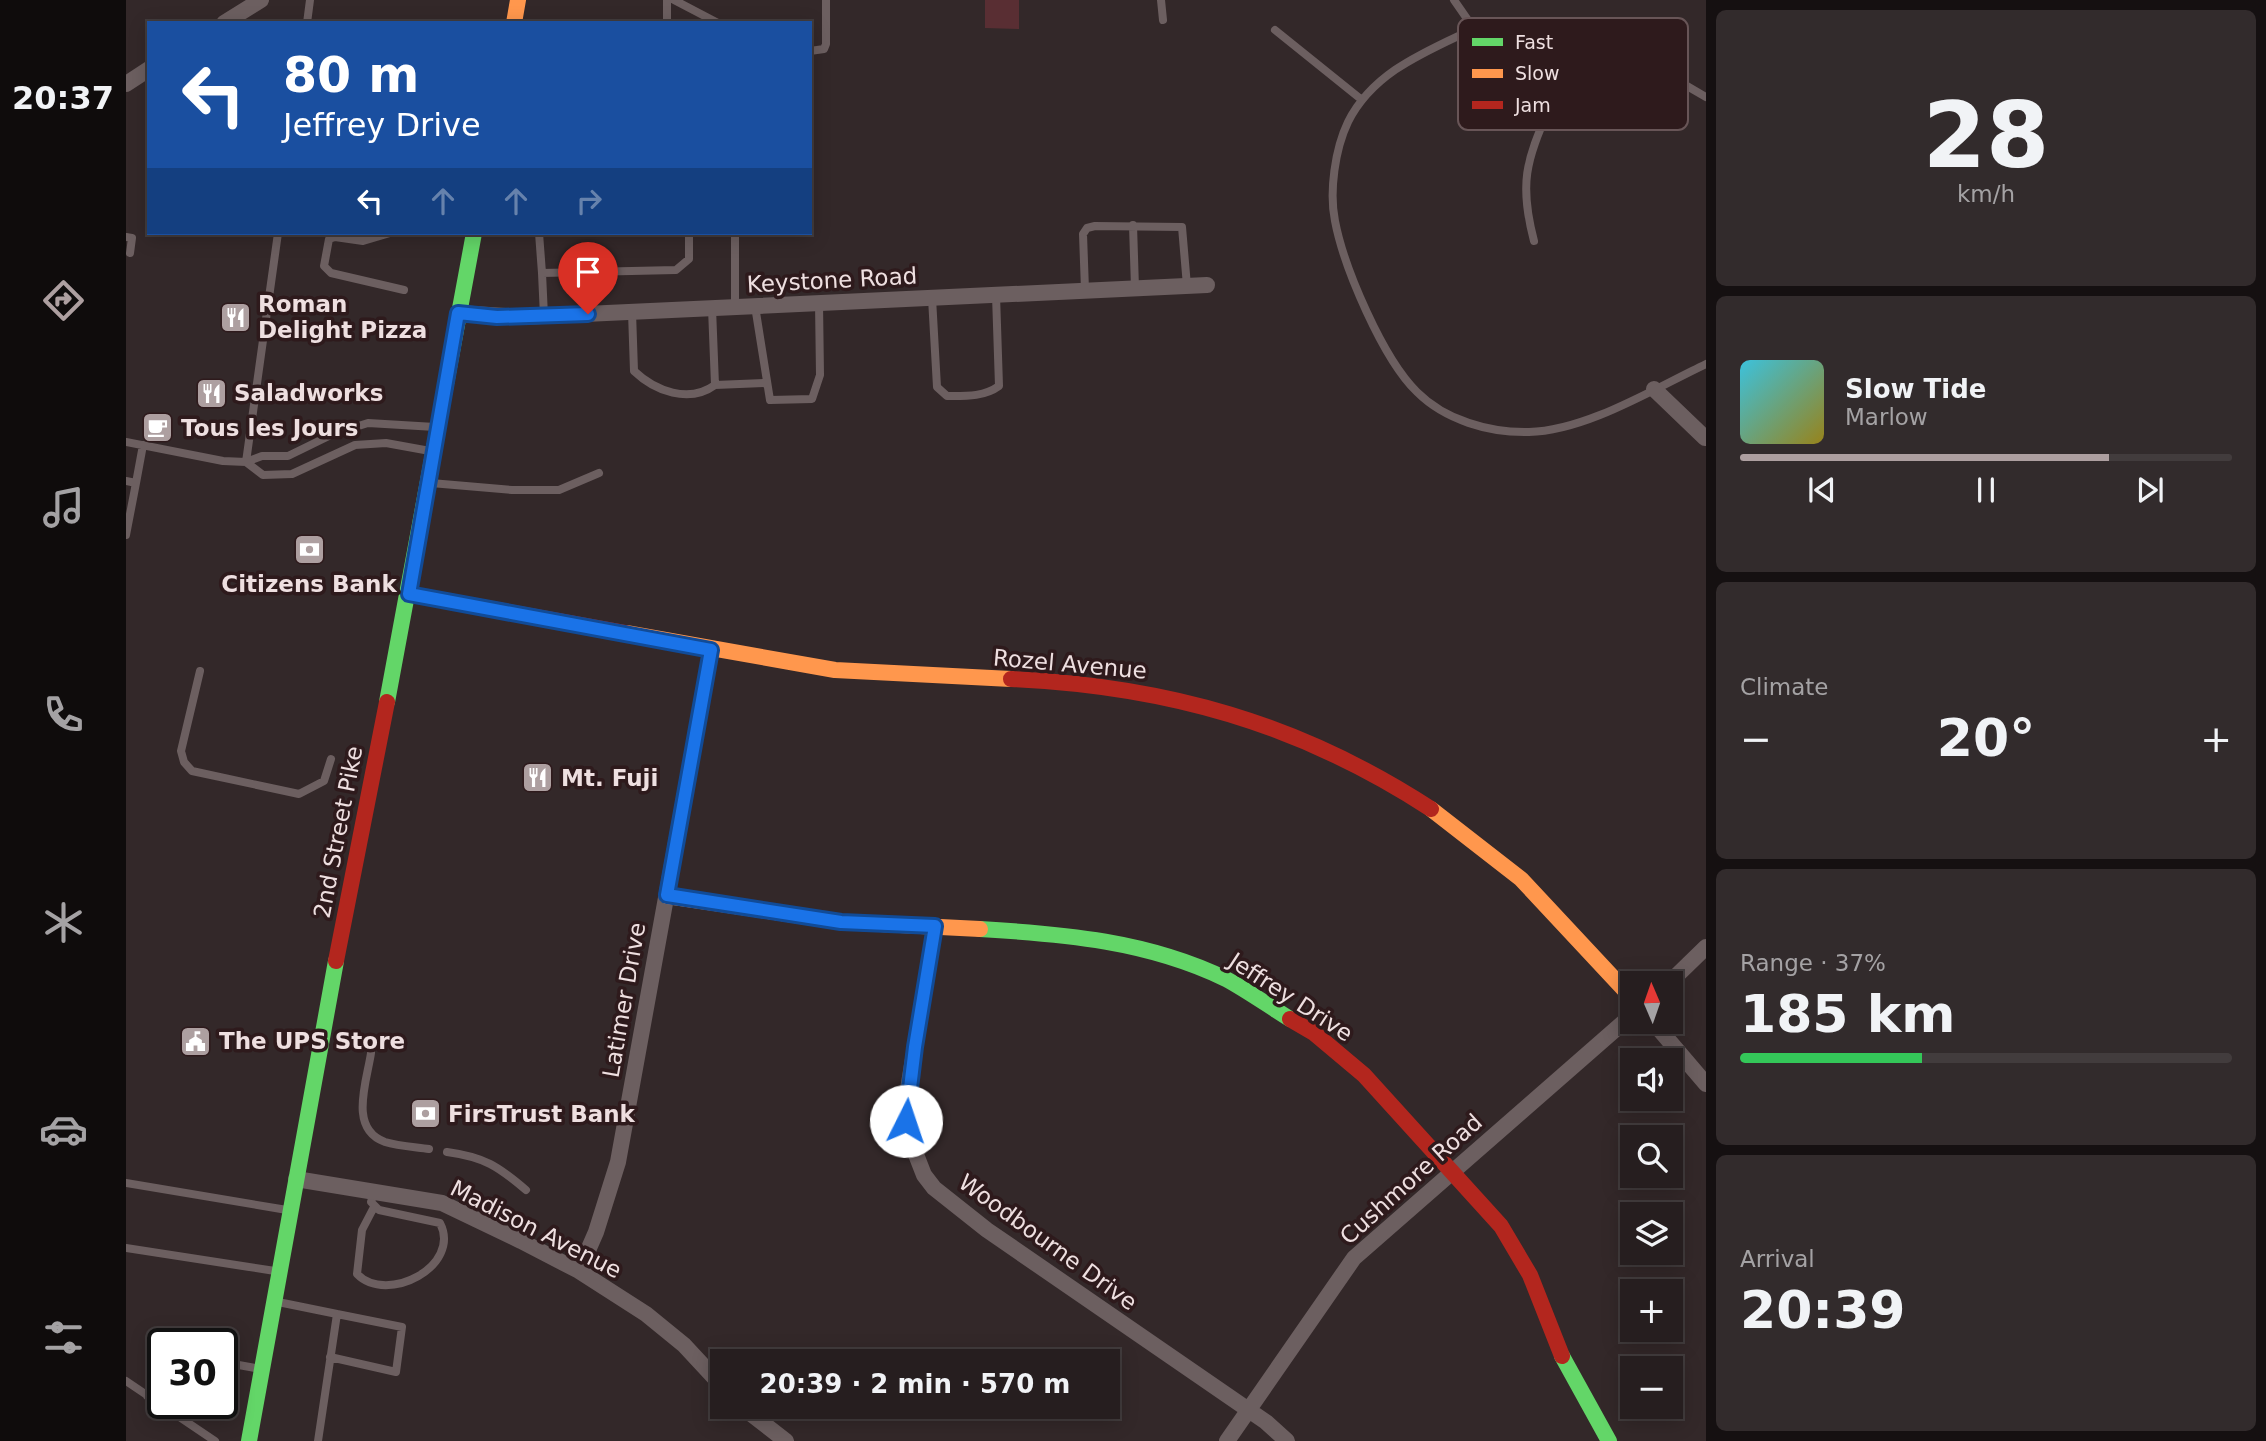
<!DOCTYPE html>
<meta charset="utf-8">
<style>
body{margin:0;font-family:"DejaVu Sans",sans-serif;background:#322b2c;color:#f1f3f6;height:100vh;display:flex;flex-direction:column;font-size:26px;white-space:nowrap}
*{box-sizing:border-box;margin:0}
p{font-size:23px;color:#a4a2a4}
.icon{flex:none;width:38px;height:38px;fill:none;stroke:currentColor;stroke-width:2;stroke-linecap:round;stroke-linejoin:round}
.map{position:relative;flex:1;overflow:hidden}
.drawer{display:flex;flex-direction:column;gap:10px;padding:10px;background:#151011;width:560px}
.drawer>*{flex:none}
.guide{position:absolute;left:21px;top:21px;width:665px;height:214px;border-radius:0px;box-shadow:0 4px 18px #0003,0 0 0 2px #423c3d;background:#1a4fa0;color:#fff;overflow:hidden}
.needle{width:46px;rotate:358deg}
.tools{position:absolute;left:1494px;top:971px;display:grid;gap:14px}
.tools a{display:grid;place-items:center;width:63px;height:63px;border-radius:0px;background:#261e1f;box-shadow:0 4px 18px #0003,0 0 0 2px #423c3d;font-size:35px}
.speed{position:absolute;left:21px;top:1328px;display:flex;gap:14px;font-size:35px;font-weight:700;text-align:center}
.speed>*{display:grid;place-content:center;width:91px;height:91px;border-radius:50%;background:#261e1f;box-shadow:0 4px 18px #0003,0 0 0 2px #423c3d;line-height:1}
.speed .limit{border:4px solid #111;border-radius:10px;background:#fff;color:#111}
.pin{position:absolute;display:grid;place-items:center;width:60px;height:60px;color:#fff;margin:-72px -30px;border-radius:50% 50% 50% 0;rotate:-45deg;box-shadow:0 0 7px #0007}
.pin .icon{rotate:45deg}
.me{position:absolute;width:77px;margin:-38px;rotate:4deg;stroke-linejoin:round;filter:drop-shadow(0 0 5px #0008)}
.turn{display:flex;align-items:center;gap:24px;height:147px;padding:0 21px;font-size:32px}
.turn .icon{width:91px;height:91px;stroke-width:2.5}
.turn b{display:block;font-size:49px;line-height:60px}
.lanes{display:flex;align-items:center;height:66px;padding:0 21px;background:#0003;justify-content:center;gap:35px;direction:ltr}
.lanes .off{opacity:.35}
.big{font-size:52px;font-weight:700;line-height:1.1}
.drawer .card{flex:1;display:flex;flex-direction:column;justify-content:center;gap:10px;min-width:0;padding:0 24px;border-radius:10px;background:#322b2c}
.drawer .dial{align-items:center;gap:0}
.dial b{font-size:91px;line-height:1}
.song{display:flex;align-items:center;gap:21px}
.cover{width:84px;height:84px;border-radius:10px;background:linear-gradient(135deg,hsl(190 70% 55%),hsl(50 70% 35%))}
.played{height:7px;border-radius:4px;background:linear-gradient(90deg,#ad9fa0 75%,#423c3d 75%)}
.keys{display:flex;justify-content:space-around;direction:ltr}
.heat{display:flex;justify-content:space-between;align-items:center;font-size:38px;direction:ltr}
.charge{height:10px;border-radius:5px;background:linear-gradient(90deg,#34c759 37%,#423c3d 0)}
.trip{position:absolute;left:584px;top:1349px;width:410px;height:70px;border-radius:0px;background:#261e1f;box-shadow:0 4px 18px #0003,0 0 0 2px #423c3d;font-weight:700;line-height:70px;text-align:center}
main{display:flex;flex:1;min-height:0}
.menu{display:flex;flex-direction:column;width:126px;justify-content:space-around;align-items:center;background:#0f0c0c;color:#a4a2a4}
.menu .icon{width:49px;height:49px}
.menu .selected{color:#ad9fa0}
.menu b{font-size:32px;color:#f1f3f6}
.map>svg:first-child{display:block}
</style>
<main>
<nav class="menu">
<b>20:37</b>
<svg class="icon selected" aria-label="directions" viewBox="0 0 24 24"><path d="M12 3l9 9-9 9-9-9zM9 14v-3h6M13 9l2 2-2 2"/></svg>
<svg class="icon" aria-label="music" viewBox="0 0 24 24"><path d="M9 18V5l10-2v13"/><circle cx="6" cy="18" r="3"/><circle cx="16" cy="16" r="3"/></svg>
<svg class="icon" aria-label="phone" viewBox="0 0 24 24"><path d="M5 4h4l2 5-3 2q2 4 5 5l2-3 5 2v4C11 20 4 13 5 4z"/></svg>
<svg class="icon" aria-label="climate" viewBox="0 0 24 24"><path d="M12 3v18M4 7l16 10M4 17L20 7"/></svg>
<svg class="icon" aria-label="car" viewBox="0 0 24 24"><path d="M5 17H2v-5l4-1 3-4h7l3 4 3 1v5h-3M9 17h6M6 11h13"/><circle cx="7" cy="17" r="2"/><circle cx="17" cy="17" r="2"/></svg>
<svg class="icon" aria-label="filters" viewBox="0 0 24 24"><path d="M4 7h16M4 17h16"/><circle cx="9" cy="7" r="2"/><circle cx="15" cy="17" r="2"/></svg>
</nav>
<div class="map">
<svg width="1580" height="1441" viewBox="0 0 1580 1441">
<rect width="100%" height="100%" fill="#332829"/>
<!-- green -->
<path fill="#592e33" d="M 859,0 L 893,0 L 893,29 L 859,28 Z"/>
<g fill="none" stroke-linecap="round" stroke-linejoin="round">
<!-- lane -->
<path stroke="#6c5f60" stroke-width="8" d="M 548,0 L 592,23
M 1035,0 L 1037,20
M 1328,0 L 1380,75 L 1423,109 L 1528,87 L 1561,86 L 1580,97
M 181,23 L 184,0
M 541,23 L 541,0
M 1347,29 C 1299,52 1247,72 1222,122 C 1209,149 1203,192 1209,221 C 1218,268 1257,359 1291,392 C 1319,420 1363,433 1403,432 C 1460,431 1529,388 1580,364
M 1149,30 L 1236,100
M 684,51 L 698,49 L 700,44 L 700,0
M 1007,225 L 1009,288
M 264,233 L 237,241 L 209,237 L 203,239 L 198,266 L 205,273 L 278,290
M 413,233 L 416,273 L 550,270 L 563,259 L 563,233
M 609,233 L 609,307
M 0,237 L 6,238 L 4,253
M 1408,241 C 1393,184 1400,161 1423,109
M 416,273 L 418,316
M 959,290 L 957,234 L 961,228 L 969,226 L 1056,227 L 1061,286
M 806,298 L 811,387 L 821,396 C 839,396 858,397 873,386 L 870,295
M 629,306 L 644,400 L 686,399 L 694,375 L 693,303
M 506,312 L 508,371 C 529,391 563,404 589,385 L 586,308
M 589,385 L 640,383
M 0,442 L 97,461 L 120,462 L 136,456 L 162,456 L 207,434 L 242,423 L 309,427
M 120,462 L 152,233
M 120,462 L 137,475 L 166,474 L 229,445 L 260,443 L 304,451
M 0,481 L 10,483 L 0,535
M 10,483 L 17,445
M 305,483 L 386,490 L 433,490 L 473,473
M 74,671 L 55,751 L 58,762 L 66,771 L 173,794 L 198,781 L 205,759
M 245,1053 C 241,1081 222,1129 259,1142 C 272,1146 289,1147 303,1149
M 321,1152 C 358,1157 372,1166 400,1190
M 0,1183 L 161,1210
M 248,1207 L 236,1230 L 231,1274 C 261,1305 336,1266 314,1223 L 253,1210 L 245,1202 L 248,1192
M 0,1248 L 149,1271
M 152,1302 L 211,1314
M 96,1362 L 135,1369
M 0,1381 L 89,1441
M 21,1396 L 37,1374
M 192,1441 L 211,1314 L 276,1327 L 270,1372 L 204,1357"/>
<!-- street -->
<path stroke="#6c5f60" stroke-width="16" d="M 98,23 L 135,0
M 0,84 L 23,69
M 332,313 L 394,317 L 1081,285
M 1528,389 L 1579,438
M 809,926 L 781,1095 L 782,1134 L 798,1175 L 808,1188 L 861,1230 L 1140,1422 L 1161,1441
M 1542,984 L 1580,947
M 1527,1022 L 1580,1084
M 170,1179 L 316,1203 L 395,1241 L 453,1271 L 520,1314 L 558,1345 L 597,1387
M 453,1271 L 470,1232 L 492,1162 L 585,650
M 616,1407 L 660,1441
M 1101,1441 L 1228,1258 L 1507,1014"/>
<!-- fast -->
<path stroke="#63d668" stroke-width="16" d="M 261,702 L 348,233
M 854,929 C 938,934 1022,941 1100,979 C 1122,991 1143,1006 1164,1019
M 1436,1356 L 1483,1441
M 123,1441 L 210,961"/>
<!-- slow -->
<path stroke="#ff974d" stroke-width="16" d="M 388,23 L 392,0
M 500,633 L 709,670 L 885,679
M 1305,809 L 1395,879 L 1507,999
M 541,896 L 715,922 L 854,929"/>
<!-- jam -->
<path stroke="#b3261e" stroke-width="16" d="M 283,594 L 500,633
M 885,679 C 1040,686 1173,723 1305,809
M 210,961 L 261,702
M 1164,1019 L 1188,1033 L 1238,1075 L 1375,1226 L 1404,1275 L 1436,1356"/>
</g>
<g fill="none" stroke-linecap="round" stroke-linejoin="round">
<defs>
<path id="route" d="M 462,314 L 371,317 L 332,313 L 283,594 L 585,650 L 541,895 L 715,922 L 809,926 L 789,1047 L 780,1121"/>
</defs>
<!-- route casing -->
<use href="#route" stroke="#114b97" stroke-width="18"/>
<!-- route -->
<use href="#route" stroke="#1a73e8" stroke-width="12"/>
</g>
<!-- icons -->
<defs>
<symbol id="restaurant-square" viewBox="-11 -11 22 22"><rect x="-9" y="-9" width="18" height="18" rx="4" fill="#ad9fa0" stroke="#2e1a1c"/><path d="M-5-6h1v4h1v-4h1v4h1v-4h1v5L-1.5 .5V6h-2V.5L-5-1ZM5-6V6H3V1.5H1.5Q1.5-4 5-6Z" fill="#fff"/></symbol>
<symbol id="cafe-square" viewBox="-11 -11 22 22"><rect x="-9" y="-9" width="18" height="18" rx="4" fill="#ad9fa0" stroke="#2e1a1c"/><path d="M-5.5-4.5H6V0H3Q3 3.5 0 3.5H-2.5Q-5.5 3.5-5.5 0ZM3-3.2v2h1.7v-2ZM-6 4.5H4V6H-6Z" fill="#fff"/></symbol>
<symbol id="bank-square" viewBox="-11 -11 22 22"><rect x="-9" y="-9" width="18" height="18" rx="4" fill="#ad9fa0" stroke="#2e1a1c"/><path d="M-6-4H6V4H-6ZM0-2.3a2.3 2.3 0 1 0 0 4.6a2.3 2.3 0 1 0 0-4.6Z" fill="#fff"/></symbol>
<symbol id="civic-square" viewBox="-11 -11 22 22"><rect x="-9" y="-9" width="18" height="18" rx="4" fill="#ad9fa0" stroke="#2e1a1c"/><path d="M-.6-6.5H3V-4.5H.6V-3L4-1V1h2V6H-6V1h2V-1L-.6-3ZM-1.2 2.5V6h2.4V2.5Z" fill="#fff"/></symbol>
</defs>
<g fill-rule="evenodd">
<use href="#restaurant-square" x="92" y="300" width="35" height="35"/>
<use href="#restaurant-square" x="68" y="376" width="35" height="35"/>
<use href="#cafe-square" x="14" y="410" width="35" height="35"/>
<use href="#bank-square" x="166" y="532" width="35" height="35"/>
<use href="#restaurant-square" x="394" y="760" width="35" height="35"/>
<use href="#civic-square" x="52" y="1024" width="35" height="35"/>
<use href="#bank-square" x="282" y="1096" width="35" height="35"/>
</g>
<g text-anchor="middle" stroke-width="7" stroke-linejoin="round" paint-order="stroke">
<!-- street labels -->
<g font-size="23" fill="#eedfe0" stroke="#2e1a1c">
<text transform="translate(706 280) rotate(-3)" y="8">Keystone Road</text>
<text transform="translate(944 664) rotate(5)" y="8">Rozel Avenue</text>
<text transform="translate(212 832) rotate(-79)" y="8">2nd Street Pike</text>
<text transform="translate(1165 997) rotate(33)" y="8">Jeffrey Drive</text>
<text transform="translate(498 1000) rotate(-80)" y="8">Latimer Drive</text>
<text transform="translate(1285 1179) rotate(-42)" y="8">Cushmore Road</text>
<text transform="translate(410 1229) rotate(27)" y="8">Madison Avenue</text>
<text transform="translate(922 1242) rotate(36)" y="8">Woodbourne Drive</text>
</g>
<!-- poi labels -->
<g font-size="23" font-weight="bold" fill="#eedfe0" stroke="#2e1a1c" text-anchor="start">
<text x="132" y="312">Roman<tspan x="132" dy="26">Delight Pizza</tspan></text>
<text x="108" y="401">Saladworks</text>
<text x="55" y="436">Tous les Jours</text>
<text x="183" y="592" text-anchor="middle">Citizens Bank</text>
<text x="435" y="786">Mt. Fuji</text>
<text x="93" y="1049">The UPS Store</text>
<text x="322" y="1122">FirsTrust Bank</text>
</g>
</g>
<!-- legend -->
<rect x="1332" y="18" width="230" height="112" rx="10" fill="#2e1a1c" stroke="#685557" stroke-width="2"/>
<rect x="1346" y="38" width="31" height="8" fill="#63d668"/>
<rect x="1346" y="69" width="31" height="9" fill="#ff974d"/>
<rect x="1346" y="101" width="31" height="8" fill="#b3261e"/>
<g font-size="19" fill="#eedfe0">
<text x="1389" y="49">Fast</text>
<text x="1389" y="80">Slow</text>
<text x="1389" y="112">Jam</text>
</g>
</svg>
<div class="tools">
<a><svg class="needle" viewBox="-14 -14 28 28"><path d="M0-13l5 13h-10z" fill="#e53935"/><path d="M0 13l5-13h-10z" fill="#a4a2a4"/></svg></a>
<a><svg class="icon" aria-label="sound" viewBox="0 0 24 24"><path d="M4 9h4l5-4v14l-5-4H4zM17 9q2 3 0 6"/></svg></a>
<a><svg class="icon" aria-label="search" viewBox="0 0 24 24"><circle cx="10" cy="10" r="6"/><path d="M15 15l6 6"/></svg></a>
<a><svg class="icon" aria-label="layers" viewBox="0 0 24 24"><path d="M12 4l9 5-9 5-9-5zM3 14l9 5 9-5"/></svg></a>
<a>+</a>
<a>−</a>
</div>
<div class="speed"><div class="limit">30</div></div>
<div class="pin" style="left:462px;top:314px;background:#d93025"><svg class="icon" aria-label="arrive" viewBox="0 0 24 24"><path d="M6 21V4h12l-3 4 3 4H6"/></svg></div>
<svg class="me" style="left:780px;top:1121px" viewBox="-20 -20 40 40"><circle r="19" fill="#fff"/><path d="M0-13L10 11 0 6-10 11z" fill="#1a73e8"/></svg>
<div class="trip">20:39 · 2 min · 570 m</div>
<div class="guide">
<div class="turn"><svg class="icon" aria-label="left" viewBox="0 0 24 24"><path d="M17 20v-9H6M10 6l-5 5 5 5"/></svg><div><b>80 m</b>Jeffrey Drive</div></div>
<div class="lanes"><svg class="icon" aria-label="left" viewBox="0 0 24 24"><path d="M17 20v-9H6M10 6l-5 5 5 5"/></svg><svg class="icon off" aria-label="ahead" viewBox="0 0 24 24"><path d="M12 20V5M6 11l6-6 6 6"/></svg><svg class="icon off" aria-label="ahead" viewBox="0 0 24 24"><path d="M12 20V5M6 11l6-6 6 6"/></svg><svg class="icon off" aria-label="right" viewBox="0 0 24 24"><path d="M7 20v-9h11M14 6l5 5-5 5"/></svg></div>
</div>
</div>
<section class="drawer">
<div class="card dial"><b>28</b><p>km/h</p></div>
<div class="card">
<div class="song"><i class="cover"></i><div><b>Slow Tide</b><p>Marlow</p></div></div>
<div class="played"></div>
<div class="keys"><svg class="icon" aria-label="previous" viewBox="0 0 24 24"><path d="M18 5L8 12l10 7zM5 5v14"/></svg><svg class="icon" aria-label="pause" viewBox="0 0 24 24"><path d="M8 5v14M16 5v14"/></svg><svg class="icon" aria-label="next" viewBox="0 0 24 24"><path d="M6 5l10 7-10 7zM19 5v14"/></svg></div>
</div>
<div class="card"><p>Climate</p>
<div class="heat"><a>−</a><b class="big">20°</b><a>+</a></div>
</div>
<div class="card"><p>Range · 37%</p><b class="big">185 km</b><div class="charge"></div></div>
<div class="card"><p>Arrival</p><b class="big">20:39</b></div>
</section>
</main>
